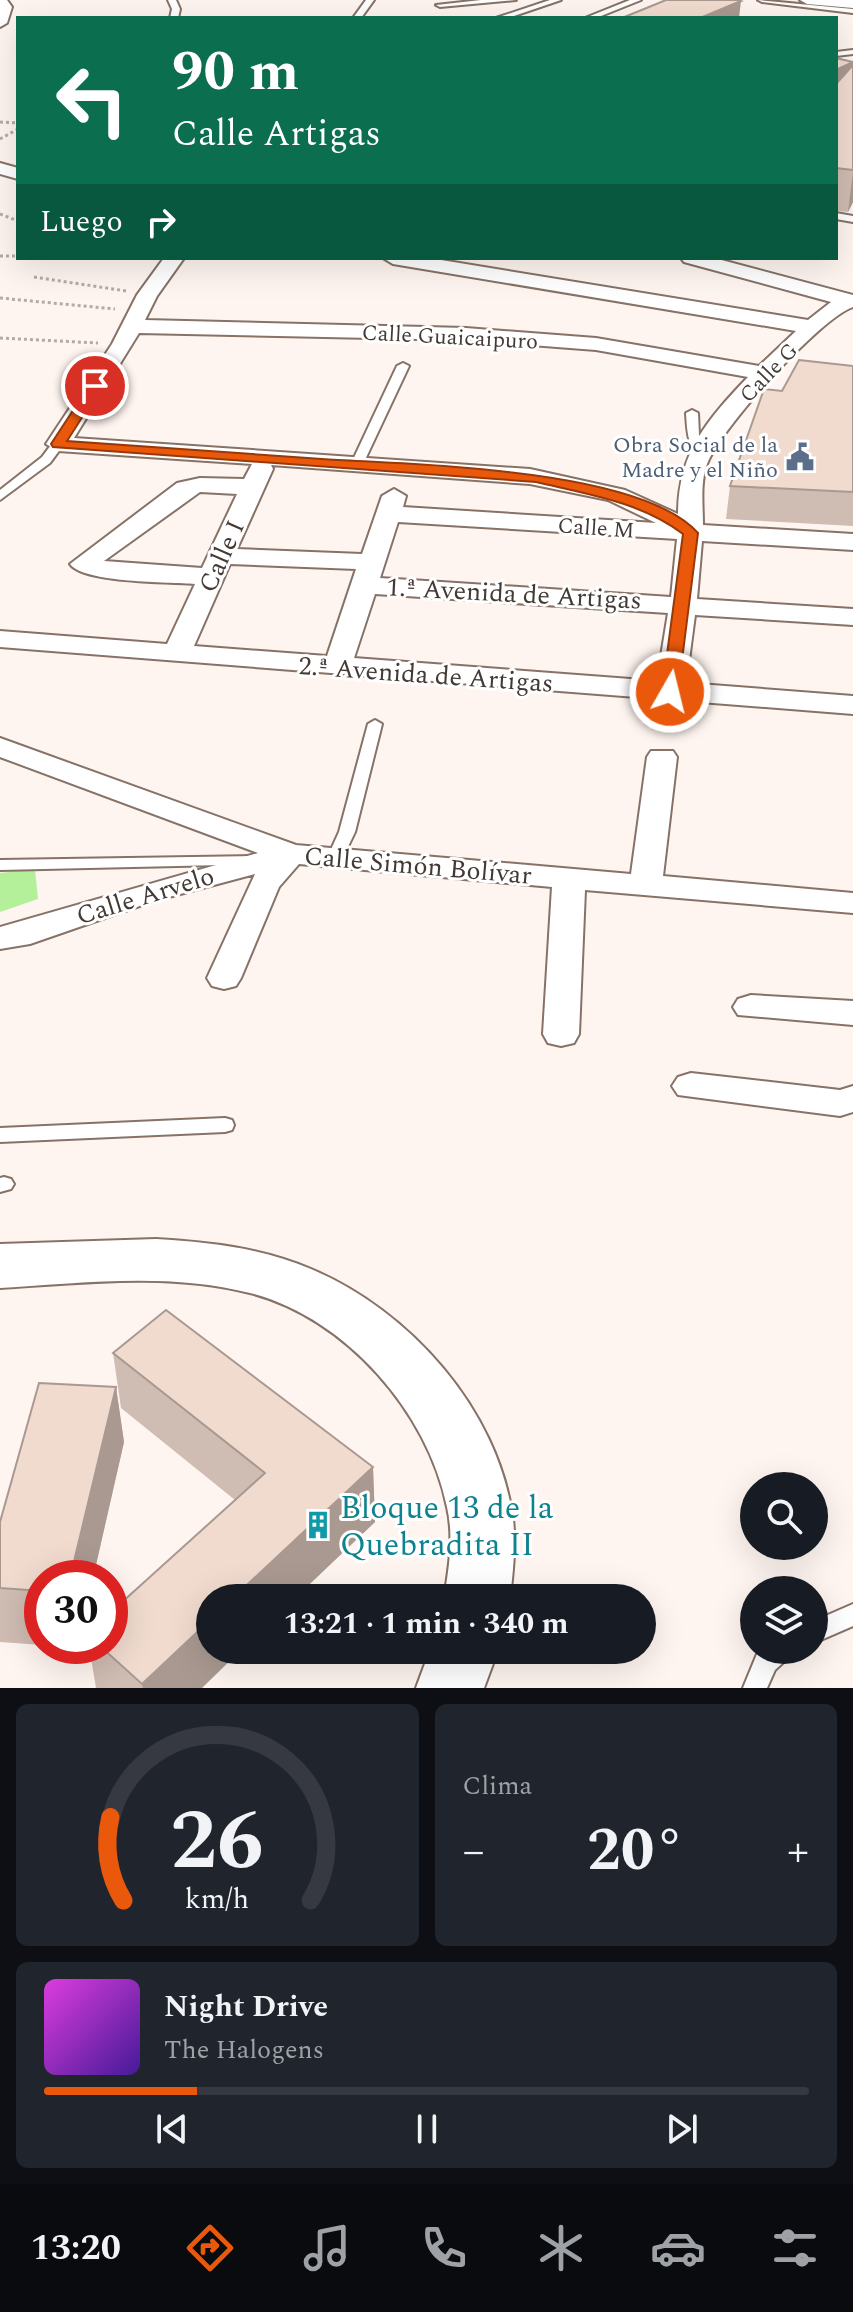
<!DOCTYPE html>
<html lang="es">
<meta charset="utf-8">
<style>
body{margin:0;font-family:Spectral,serif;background:#20242c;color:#f1f3f6;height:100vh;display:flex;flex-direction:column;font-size:30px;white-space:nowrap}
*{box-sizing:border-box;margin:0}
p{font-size:26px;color:#9ea1a6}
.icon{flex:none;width:44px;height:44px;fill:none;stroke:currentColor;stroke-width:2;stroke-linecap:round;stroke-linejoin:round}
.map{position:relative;height:1688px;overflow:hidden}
.panel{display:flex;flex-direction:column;gap:16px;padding:16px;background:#0d0f14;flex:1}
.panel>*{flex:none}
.banner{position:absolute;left:16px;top:16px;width:822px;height:244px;border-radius:0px;box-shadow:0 8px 32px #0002;background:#0b6e4f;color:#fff;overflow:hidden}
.buttons{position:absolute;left:740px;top:1472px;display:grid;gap:16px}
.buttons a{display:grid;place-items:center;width:88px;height:88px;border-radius:50%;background:#171b24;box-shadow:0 8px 32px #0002;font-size:40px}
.speed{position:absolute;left:24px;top:1560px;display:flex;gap:16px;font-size:40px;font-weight:700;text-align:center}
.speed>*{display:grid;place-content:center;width:104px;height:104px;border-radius:50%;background:#171b24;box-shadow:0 8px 32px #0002;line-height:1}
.speed .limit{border:12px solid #d22;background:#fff;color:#111}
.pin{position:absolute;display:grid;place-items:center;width:68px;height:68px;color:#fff;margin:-34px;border:4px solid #fff;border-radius:50%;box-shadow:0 2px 8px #0007}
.me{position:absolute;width:88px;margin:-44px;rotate:8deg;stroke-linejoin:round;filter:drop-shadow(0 0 6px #0008)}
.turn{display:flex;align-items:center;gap:28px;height:168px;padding:0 24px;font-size:36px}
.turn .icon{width:104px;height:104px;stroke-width:2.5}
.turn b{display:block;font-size:56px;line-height:68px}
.then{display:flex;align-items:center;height:76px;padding:0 24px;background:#0003;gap:16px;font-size:30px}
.big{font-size:60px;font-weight:700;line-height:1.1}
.panel .card{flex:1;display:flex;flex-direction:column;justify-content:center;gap:12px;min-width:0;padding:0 28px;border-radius:12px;background:#20242c}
.panel .dial{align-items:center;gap:0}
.dial svg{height:208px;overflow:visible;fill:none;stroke:#363941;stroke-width:7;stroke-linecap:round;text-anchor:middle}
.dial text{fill:#f1f3f6;stroke:none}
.song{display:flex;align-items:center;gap:24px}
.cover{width:96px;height:96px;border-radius:12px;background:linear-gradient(135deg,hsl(300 70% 55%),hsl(260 70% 35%))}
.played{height:8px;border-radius:4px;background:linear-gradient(90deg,#ea580c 20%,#363941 20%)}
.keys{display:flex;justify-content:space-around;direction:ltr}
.heat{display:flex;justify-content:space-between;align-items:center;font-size:44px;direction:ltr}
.panel .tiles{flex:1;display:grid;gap:16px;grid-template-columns:1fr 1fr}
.card:last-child{grid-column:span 2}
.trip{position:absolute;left:196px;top:1584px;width:460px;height:80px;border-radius:40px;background:#171b24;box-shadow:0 8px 32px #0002;font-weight:700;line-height:80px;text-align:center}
.dock{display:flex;height:128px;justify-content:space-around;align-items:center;background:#090b0e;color:#9ea1a6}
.dock .icon{width:56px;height:56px}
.dock .active{color:#ea580c}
.dock b{font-size:36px;color:#f1f3f6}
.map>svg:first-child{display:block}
</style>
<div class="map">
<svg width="853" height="1688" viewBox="0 0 853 1688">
<rect width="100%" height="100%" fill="#fff5f0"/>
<!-- green -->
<path fill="#b4f099" d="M 35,869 L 38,899 L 0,912 L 0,873 Z"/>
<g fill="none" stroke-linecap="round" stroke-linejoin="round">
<defs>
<path id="service" d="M 168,0 L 176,0 L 180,9 L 178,18 L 170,18 L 172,9 Z
M 366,0 L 374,0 L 361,18 L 353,18 Z
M 481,0 L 516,0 L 440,7 L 436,5 Z
M 550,0 L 561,0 L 508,18 L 496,18 Z
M 630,0 L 641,0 L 596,18 L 585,18 Z
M 758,0 L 853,9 L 853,13 L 762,2 Z
M 853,50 L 853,54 L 836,56 L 836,52 Z
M 836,213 L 853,216 L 853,222 L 836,219 Z
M 403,363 L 409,366 L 363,464 L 357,468 L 353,467 L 351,464 L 397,366 Z
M 692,410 L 698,413 L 699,435 L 707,452 L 701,456 C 687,448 687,428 686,413 Z
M 58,440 L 64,444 L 50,463 L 0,500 L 0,490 L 42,457 L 54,441 Z
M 375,720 L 382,724 L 355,832 L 342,859 L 330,859 L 328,856 L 339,832 L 368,724 Z
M 258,856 L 266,861 L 264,864 L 0,870 L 0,860 Z
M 225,1118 L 232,1120 L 234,1125 L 232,1130 L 225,1132 L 0,1142 L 0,1128 Z
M 4,1177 L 11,1179 L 14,1184 L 11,1189 L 0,1192 L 0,1178 Z
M 853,1604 L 853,1626 L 814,1643 L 814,1621 Z
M 762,1650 L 791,1650 L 788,1658 L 775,1670 L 767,1688 L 743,1688 L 757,1654 Z"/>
<path id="minor" d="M 0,0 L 7,0 L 12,7 L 7,23 L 0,27 Z
M 800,0 L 853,0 L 853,8 L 807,4 Z
M 0,163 L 18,168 L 18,179 L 0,174 Z
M 164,258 L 184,258 L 157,296 L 145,320 L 466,328 L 596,338 L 759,366 L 796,331 L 393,264 L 383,258 L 429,258 L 808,320 L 831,302 L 684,262 L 681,258 L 714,258 L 853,295 L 853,307 C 820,318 720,429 707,464 C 700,483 703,505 703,525 L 853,534 L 853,550 L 702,541 L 697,599 L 853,609 L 853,625 L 695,615 L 686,683 L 853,696 L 853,714 L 0,647 L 0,631 L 167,644 L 195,584 C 170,582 83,583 70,564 L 177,483 L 200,478 L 244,479 L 252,464 L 58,451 L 46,444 L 112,344 L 137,295 ZM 139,333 L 466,340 L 596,350 L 748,377 C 707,420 678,453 678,514 L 625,490 L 530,469 L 74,438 ZM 271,465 L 530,484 L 608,500 L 656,523 L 403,507 L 406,496 L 394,489 L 382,496 L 362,554 L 237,549 L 273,469 ZM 200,492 L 237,494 L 202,568 L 104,561 ZM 398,522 L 677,539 L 671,597 L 380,578 ZM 230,564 L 356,569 L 327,656 L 194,646 ZM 375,594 L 668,613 L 657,681 L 354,658 Z
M 0,738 L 296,845 L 631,874 L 647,757 L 651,751 L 673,751 L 677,757 L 663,876 L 853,893 L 853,913 L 585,890 L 579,1034 L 574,1043 L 561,1046 L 548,1043 L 543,1034 L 552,887 L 299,864 L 279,887 L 241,978 L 236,986 L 224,989 L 212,986 L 207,978 L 255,874 L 154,901 L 30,944 L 0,949 L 0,927 L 258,853 L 0,757 Z
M 751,995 L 853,1001 L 853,1025 L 738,1015 L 733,1007 L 738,999 Z
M 691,1073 L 840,1090 L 853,1086 L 853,1112 L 840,1116 L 678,1095 L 672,1086 L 678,1077 Z"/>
<path id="secondary" d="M 156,1239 C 209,1242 262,1248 311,1269 C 410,1311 498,1409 513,1519 C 516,1545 513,1572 510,1598 L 444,1598 C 449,1568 454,1537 447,1507 C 428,1412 345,1317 250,1293 C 169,1272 81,1283 0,1288 L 0,1244 Z
M 430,1650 L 498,1650 L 484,1688 L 416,1688 Z"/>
</defs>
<!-- service casing -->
<use href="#service" stroke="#867267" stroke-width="4"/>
<!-- minor casing -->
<use href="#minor" stroke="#867267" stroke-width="4"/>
<!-- secondary casing -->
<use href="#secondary" stroke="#867267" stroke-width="4"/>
<!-- path -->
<path stroke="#b4aba6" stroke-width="3" stroke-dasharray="3 3" stroke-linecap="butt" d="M 0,122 L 18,123
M 0,139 L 18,129
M 0,214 L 18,221
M 0,256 L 18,256
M 34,277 L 126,291
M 0,298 L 115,309
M 0,338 L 98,343"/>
<!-- service -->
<use href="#service" fill="#fff" fill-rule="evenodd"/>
<!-- minor -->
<use href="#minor" fill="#fff" fill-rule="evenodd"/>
<!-- secondary -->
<use href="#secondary" fill="#fff" fill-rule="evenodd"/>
</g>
<!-- wall -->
<path fill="#cfbcb2" d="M 836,58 L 853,62 L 853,202 L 848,212 L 836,211 Z
M 853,366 L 853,526 L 726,519 L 730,486 L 782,391 Z
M 113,1353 L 373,1467 L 375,1522 L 295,1598 L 210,1598 L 202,1688 L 96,1688 L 89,1646 L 110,1646 L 235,1500 L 121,1408 Z
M 116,1387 L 124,1442 L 93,1578 L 42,1578 L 42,1645 L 0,1642 L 0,1522 Z"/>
<!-- shaded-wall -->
<path fill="#a99991" d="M 741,1 L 739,18 L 700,18 Z
M 853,62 L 848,102 L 836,108 L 836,70 Z
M 853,171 L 853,202 L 848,212 Z
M 116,1387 L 124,1442 L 93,1578 L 70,1578 Z
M 373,1467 L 375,1522 L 295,1598 L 233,1598 Z
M 210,1620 L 210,1650 L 241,1650 L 202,1688 L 143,1688 L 142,1684 Z"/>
<!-- building -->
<path fill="#f1dbcf" stroke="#a99991" stroke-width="2" d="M 666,0 L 738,0 L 741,1 L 700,18 L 622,18 Z
M 836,58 L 853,62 L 836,70 Z
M 853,65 L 853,170 L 836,168 L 836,84 Z
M 799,360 L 853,366 L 853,492 L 730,486 L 764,389 L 782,391 Z
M 166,1310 L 373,1467 L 233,1598 L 210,1598 L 210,1620 L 142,1684 L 100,1646 L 110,1646 L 110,1613 L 265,1473 L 113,1353 Z
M 39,1383 L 116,1387 L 70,1578 L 42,1578 L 42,1591 L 0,1588 L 0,1522 Z"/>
<!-- route -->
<path fill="#ea580c" stroke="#983908" stroke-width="2" d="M 95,382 L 102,386 L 67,441 C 152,447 237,453 322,459 C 410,465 639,467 698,533 L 678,692 L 670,697 L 662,692 L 683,534 C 641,502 587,494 536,482 L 53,447 L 51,444 L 89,386 Z"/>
<!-- icons -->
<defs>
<symbol id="civic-bare" viewBox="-9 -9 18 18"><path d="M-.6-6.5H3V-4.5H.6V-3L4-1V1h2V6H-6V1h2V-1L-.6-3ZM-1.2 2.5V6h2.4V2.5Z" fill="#5c6f8a" stroke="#fff" stroke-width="2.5" paint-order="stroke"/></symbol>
<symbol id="building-bare" viewBox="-9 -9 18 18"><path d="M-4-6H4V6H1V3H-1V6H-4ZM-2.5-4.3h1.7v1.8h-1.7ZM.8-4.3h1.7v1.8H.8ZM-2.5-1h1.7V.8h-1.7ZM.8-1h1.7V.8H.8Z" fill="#0f9aa8" stroke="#fff" stroke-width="2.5" paint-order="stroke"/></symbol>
</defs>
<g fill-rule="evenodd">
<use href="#civic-bare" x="780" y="437" width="40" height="40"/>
<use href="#building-bare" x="298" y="1505" width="40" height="40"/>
</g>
<g text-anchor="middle" stroke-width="6" stroke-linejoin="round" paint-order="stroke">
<!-- far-street labels -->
<g font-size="22" fill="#433a35" stroke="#fff">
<text transform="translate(450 336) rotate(3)" y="8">Calle Guaicaipuro</text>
<text transform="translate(768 372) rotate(-46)" y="8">Calle G</text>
<text transform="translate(596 527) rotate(4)" y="8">Calle M</text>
</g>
<!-- far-service labels -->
<g font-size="22" fill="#4e5e75" stroke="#fff" text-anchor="end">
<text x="778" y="452">Obra Social de la<tspan x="778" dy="25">Madre y el Niño</tspan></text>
</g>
<!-- street labels -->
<g font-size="26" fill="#433a35" stroke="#fff">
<text transform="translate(221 556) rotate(-66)" y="9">Calle I</text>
<text transform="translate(514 593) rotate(3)" y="9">1.ª Avenida de Artigas</text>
<text transform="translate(426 674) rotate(4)" y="9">2.ª Avenida de Artigas</text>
<text transform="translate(418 865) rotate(5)" y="9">Calle Simón Bolívar</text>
<text transform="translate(145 895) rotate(-17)" y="9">Calle Arvelo</text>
</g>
<!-- near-culture labels -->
<g font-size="32" fill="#0d838f" stroke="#fff" text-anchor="start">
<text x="340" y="1518">Bloque 13 de la<tspan x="340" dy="37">Quebradita II</tspan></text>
</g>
</g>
</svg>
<div class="buttons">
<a><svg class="icon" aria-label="search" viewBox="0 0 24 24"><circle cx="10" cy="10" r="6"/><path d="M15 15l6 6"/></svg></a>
<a><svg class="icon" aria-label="layers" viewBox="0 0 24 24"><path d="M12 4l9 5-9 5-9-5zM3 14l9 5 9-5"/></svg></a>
</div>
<div class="speed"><div class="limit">30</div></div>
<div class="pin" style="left:95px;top:386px;background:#d93025"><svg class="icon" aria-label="arrive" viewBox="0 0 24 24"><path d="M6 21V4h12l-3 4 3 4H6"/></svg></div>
<svg class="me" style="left:670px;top:692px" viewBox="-20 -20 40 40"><circle r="17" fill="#ea580c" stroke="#fff" stroke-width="3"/><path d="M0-11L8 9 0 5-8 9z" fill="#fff"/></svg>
<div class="trip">13:21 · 1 min · 340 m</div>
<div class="banner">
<div class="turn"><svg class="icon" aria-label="left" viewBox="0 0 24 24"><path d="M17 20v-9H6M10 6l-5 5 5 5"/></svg><div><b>90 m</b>Calle Artigas</div></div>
<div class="then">Luego<svg class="icon" aria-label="right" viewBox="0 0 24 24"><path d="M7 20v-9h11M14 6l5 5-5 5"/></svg></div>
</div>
</div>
<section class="panel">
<div class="tiles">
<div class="card dial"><svg viewBox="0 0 100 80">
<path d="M14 69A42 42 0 1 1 86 69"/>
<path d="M14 69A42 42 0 0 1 9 37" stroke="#ea580c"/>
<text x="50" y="56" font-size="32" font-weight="700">26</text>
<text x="50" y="72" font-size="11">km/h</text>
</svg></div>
<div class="card"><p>Clima</p>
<div class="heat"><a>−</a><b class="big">20°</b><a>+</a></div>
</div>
<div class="card">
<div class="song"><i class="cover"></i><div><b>Night Drive</b><p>The Halogens</p></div></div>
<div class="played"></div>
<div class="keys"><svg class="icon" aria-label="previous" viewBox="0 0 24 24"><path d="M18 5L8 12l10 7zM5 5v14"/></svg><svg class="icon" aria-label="pause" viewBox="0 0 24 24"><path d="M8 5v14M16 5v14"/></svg><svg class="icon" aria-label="next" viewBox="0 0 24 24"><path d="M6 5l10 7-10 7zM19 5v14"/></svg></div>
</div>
</div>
</section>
<nav class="dock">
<b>13:20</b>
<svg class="icon active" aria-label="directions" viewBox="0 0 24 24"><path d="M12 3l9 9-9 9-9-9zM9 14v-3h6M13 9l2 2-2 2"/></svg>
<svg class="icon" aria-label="music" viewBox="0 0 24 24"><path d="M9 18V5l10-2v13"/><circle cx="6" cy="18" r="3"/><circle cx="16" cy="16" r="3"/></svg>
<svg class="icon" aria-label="phone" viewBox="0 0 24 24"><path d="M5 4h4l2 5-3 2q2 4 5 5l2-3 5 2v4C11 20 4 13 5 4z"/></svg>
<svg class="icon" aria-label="climate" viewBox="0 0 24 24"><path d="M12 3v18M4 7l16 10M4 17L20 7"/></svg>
<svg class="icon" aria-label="car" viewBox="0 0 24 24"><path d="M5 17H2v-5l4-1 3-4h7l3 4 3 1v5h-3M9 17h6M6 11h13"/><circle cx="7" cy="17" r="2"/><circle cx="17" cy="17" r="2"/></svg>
<svg class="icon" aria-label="filters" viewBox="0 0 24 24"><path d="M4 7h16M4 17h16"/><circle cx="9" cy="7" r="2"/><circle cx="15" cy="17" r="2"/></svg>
</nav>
